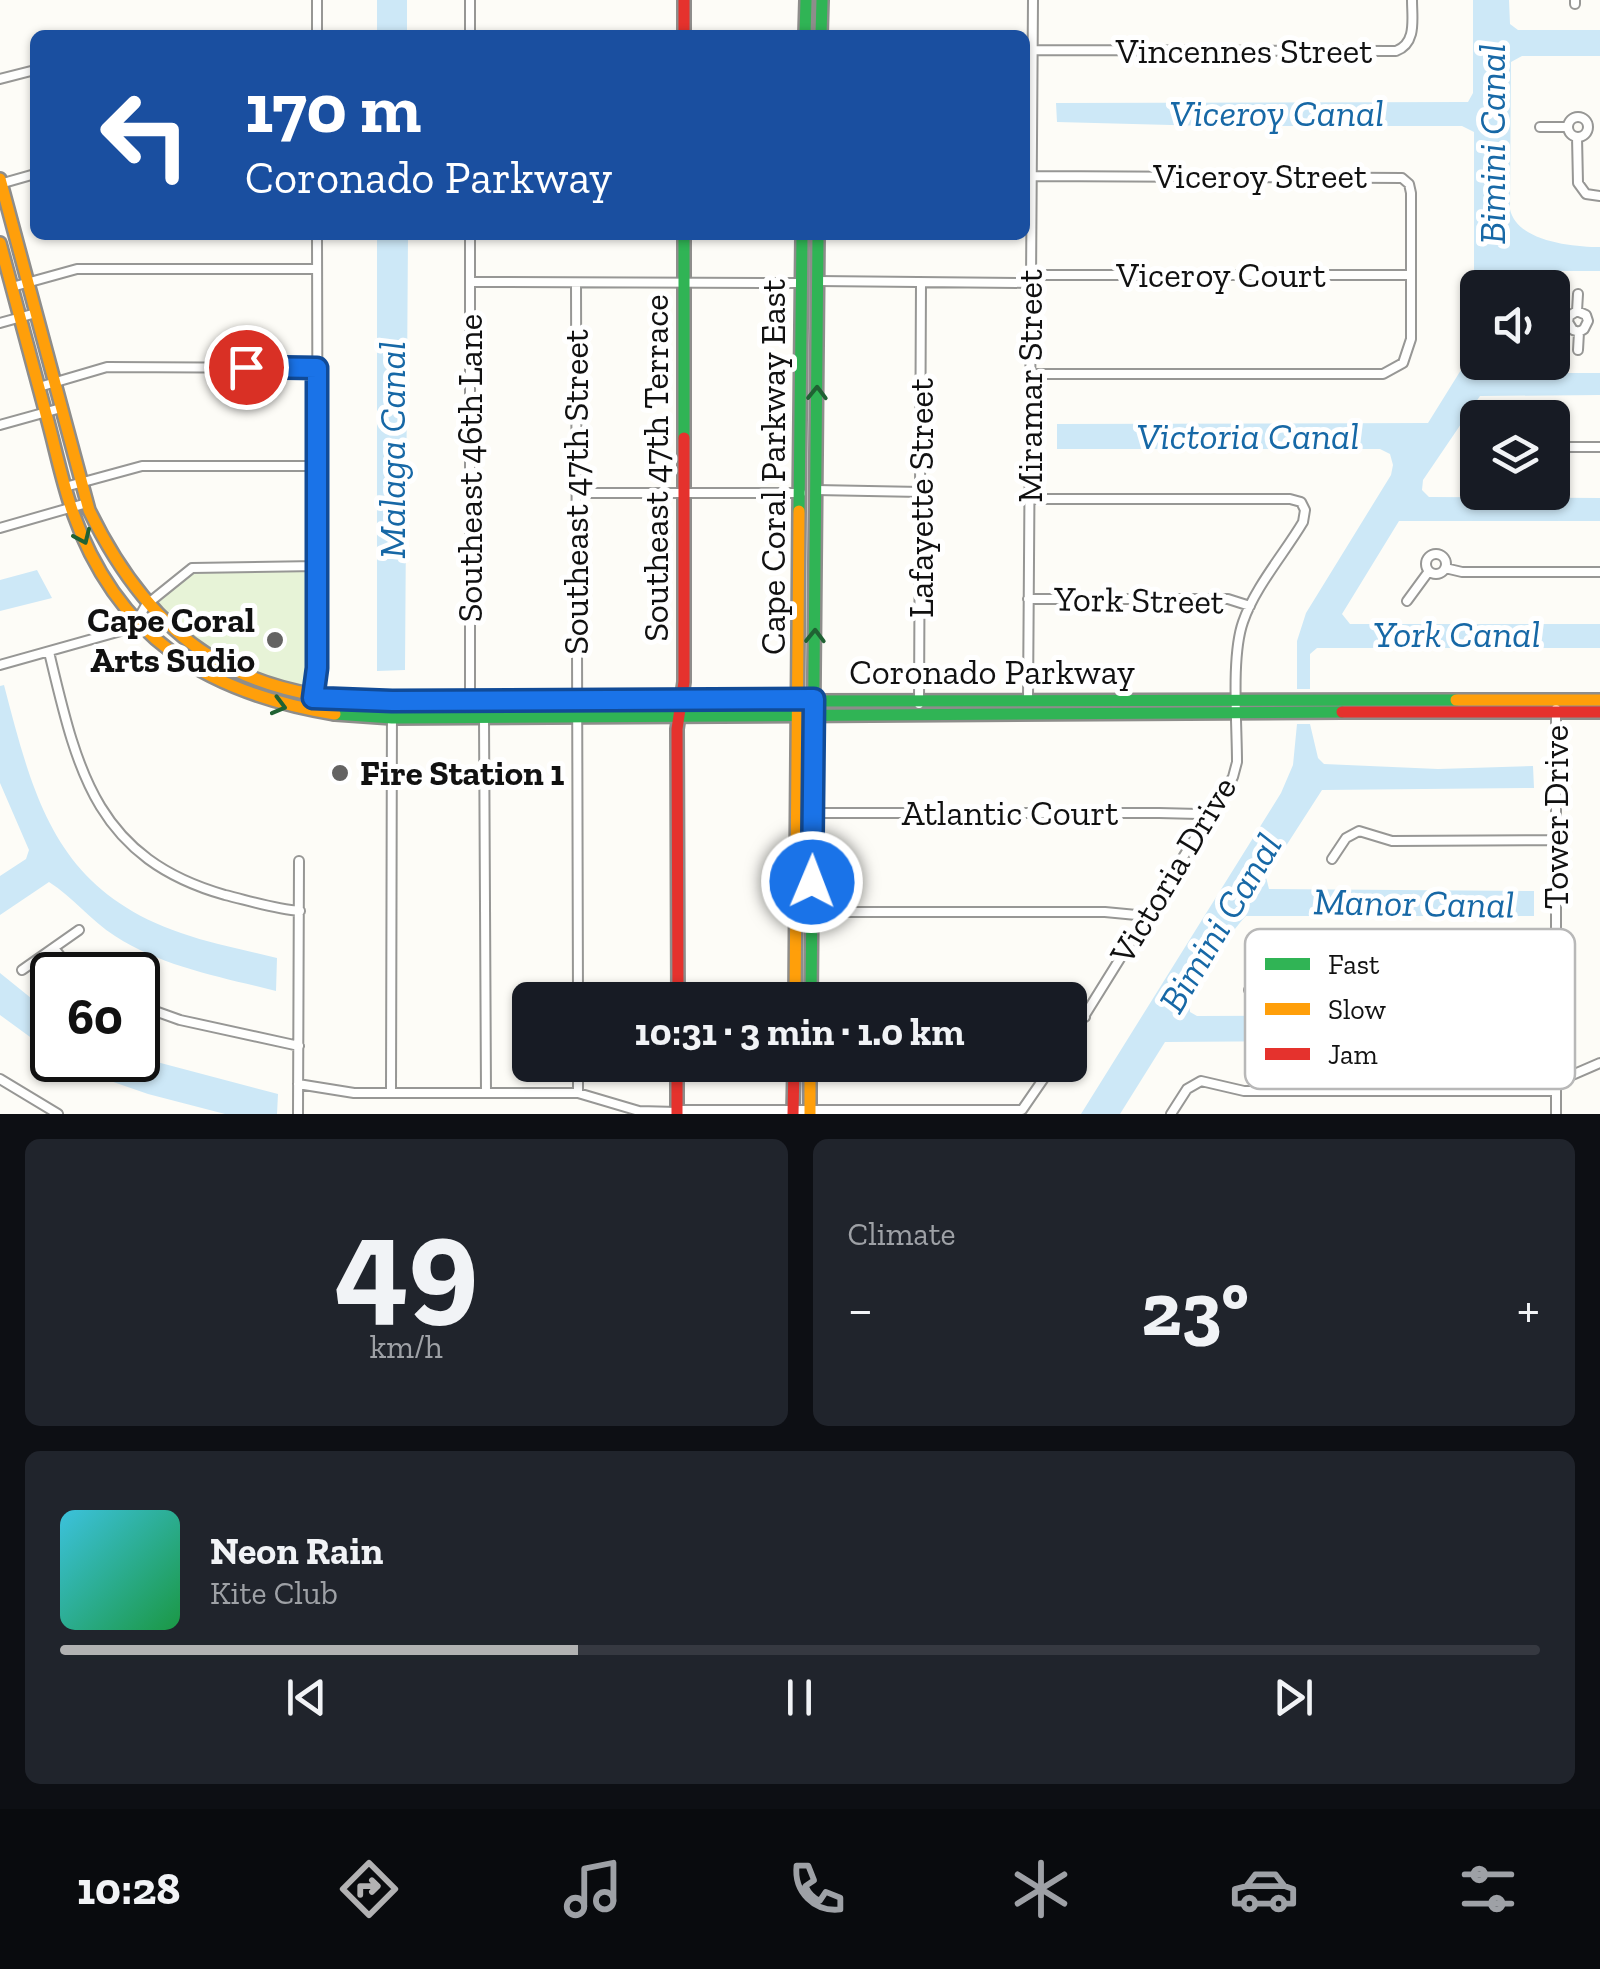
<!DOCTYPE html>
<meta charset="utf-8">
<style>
body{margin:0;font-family:"Zilla Slab",serif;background:#20242c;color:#f1f3f6;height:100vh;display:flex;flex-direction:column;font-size:38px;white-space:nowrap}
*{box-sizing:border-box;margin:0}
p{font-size:32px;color:#9ea1a6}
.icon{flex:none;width:55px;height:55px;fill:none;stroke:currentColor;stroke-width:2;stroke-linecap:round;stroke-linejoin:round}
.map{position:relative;height:1114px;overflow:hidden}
.sheet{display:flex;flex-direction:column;gap:25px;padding:25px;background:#0d0f14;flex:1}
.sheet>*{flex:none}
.hud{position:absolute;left:30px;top:30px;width:1000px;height:210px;border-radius:15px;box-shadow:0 2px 8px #0004;background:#1a4fa0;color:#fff;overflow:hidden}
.fabs{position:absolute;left:1460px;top:270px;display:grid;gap:20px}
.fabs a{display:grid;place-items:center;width:110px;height:110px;border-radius:15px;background:#171b24;box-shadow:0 2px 8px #0004;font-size:50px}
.speed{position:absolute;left:30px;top:952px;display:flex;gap:20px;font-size:50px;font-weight:700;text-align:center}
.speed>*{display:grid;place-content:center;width:130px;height:130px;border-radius:50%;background:#171b24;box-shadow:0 2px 8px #0004;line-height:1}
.speed .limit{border:5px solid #111;border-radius:15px;background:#fff;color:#111}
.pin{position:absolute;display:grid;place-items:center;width:85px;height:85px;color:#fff;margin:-42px;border:5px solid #fff;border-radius:50%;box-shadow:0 2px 10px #0007}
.me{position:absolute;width:110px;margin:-55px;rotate:1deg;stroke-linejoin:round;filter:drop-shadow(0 0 8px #0008)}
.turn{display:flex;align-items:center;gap:35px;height:210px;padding:0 50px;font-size:45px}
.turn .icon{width:130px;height:130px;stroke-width:2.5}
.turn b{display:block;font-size:70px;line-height:85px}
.big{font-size:75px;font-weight:700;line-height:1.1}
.sheet .tile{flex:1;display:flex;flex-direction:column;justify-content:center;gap:15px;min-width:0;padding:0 35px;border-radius:15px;background:#20242c}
.sheet .dial{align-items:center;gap:0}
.dial b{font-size:130px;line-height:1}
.song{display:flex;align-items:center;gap:30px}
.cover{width:120px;height:120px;border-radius:15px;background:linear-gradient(135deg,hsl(190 70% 55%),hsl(140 70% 35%))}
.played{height:10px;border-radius:5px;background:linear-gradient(90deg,#b2b2b3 35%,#363941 35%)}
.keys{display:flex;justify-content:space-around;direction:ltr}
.heat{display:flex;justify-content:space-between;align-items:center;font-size:55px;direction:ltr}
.sheet .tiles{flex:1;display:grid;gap:25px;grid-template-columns:1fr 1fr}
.tile:last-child{grid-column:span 2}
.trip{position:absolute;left:512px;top:982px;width:575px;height:100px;border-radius:15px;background:#171b24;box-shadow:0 2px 8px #0004;font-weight:700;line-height:100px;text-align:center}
.tabs{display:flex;height:160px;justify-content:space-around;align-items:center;background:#090b0e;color:#9ea1a6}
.tabs .icon{width:70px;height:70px}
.tabs .active{color:#b2b2b3}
.tabs b{font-size:45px;color:#f1f3f6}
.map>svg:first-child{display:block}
</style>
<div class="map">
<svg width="1600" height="1114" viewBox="0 0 1600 1114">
<rect width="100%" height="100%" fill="#fdfcf7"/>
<!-- green -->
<path fill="#e7f3d7" d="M 313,566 L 311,690 C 243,673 201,651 153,599 L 192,568 Z"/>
<!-- water -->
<path fill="#cde8f7" d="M 377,0 L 407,0 L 407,35 L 377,35 Z
M 1473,0 L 1509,0 L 1510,24 L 1518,30 L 1600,30 L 1600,56 L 1522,56 L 1511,62 L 1510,209 C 1516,241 1572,247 1600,247 L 1600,271 L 1519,271 L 1513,276 L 1512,287 L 1478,288 L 1478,362 L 1512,363 L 1520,373 L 1600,373 L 1600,395 L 1480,396 L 1423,480 L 1422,490 L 1429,497 L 1600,498 L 1600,521 L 1399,521 L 1342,614 L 1350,624 L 1600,624 L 1600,648 L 1317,648 L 1310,654 L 1310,689 L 1297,689 L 1297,641 L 1306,613 L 1391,475 L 1393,465 L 1390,454 L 1380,449 L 1057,449 L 1057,424 L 1428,423 L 1474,349 L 1474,132 L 1462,126 L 1209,126 L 1057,122 L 1056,103 L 1468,102 L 1473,93 Z
M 377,235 L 408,235 L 405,670 L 377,671 Z
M 37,570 L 52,598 L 0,611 L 0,580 Z
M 4,685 C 34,800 56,890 181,933 C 212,944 245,950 277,958 L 276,991 C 221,977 163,967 115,936 C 91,921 73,897 49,882 L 0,915 L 0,876 L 26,859 L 29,850 L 0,783 L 0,686 Z
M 1297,724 L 1310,724 L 1318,758 L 1324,764 L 1438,769 L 1533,766 L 1534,788 L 1322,790 L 1266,877 L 1269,889 L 1534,891 L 1534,916 L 1246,916 C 1231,931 1189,992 1190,1012 L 1197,1016 L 1532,1015 L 1532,1039 L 1165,1042 L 1120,1114 L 1081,1114 L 1281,793 L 1293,765 Z
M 0,973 L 52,1015 L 52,1053 L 0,1015 Z
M 138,1057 L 278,1094 L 277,1114 L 225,1114 L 148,1094 L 96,1076 L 65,1060 L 138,1060 Z"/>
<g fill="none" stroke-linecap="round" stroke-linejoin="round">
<defs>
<path id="street" d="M 317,0 L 317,35
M 1575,0 L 1575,4
M 470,35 L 470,0
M 1033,50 L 1396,51 C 1417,43 1412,19 1412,0
M 0,79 L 35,70
M1568 127a10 10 0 1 1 20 0a10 10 0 1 1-20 0Z
M 1540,127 L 1568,127
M 1577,137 L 1578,183 L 1586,194 L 1600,196
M 0,184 L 35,174
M 470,235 L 470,701
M 1030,275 L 1411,275
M 818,281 L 1030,283
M 470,282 L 802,283
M 576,283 L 578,1000
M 12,287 L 77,269 L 317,269
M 1577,311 L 1578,294
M 0,323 L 36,313
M 1578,350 L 1579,332 L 1584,329 L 1588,321 L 1586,315 L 1577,311 L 1569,316 L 1568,322 L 1573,330 L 1579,332
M 1030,374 L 1383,374 L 1403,363 L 1411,339 L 1411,193 L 1409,184 L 1402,178 L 1032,176
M 39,387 L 107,367 L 317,368
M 0,425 L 61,408
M 1552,447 L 1600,447
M 65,487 L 142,466 L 317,466
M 816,490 L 921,492
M 578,493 L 801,493
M 1029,499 L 1290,499 L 1301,502 L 1305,510 L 1303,522 C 1284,554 1255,587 1243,622 C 1231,656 1237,724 1237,762 L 1233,777 L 1070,1039
M 0,528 L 87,503
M1426 564a10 10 0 1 1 20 0a10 10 0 1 1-20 0Z
M 1445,568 L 1462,572 L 1600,572
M 1028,599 L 1228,599 L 1250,606
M 1407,601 L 1429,571
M 49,652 C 77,769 95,858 225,895 C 250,901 275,909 300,911
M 0,665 L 128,629 L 137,621 L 146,605 L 192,568 L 317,566
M 313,697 L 317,684 L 318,619 L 317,235
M 1028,700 L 1033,0
M 919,704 L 921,283
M 1556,709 L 1556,1114
M 484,718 L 486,1093
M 813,813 L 1159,813 L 1199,814 L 1207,817
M 1332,859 L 1346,838 L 1359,831 L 1392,841 L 1555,840
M 812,912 L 1105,912 L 1147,916
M 54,948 L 67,965 L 82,975
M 22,970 L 79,930
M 1249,990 L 1267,963 L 1279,956 L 1313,965 L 1556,965
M 138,1005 L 180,1020 L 299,1046
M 1070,1012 L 1085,1017
M 578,1065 L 578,1093
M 0,1079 L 58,1114
M 1556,1082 L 1600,1063
M 298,1084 L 354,1093 L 578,1093 L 639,1111 L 677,1112
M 391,1093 L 392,701
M 677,1110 L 1022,1110 L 1053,1065
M 298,1114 L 299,861
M 1171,1114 L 1187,1089 L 1201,1081 L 1244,1091 L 1556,1091"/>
<path id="fast" d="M 805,35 L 806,0
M 821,35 L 822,0
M 684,235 L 684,438
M 799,511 L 802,235
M 779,701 L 1456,700
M 335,714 L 392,718 L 1342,712
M 811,1000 L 818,235"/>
<path id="slow" d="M 0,179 L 89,510 C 153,642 242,701 390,701
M 0,243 C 15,300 31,357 46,414 C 55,446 61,478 72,510 C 117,638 206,693 335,714
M 1456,700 L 1600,700
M 795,1000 L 799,511
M 810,1065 L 810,1114"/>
<path id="jam" d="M 684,0 L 684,35
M 390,701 L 779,701
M 1342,712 L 1600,712
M 678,1000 L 677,729 L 684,682 L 684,438
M 677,1065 L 677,1114
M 793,1114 L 794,1065"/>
</defs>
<!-- street casing -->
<use href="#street" stroke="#979795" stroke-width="12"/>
<!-- fast casing -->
<use href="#fast" stroke="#8e8d8b" stroke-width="16"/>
<!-- slow casing -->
<use href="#slow" stroke="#8e8d8b" stroke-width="16"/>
<!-- jam casing -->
<use href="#jam" stroke="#8e8d8b" stroke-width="16"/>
<!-- street -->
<use href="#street" stroke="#fffffe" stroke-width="8"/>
<!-- fast -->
<use href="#fast" stroke="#30b455" stroke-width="11"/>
<!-- slow -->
<use href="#slow" stroke="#ff9f0a" stroke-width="11"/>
<!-- jam -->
<use href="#jam" stroke="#e5322d" stroke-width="11"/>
</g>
<!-- one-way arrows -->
<defs><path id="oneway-chevron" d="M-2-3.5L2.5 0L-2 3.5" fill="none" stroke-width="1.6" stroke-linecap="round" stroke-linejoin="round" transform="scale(2.5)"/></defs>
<g stroke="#206233">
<use href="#oneway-chevron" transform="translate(817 393) rotate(-89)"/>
<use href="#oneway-chevron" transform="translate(83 537) rotate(66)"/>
<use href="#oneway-chevron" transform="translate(815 636) rotate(-89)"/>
<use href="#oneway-chevron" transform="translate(279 706) rotate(15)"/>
</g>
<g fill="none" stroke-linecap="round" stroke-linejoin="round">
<defs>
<path id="route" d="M 246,367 L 317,368 L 317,668 L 313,698 L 392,701 L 814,699 L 812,882"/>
</defs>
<!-- route casing -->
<use href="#route" stroke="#114b97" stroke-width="25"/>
<!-- route -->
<use href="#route" stroke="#1a73e8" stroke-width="18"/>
</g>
<!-- markers -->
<g fill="#646362" stroke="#fff" stroke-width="4">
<circle cx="275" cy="640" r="10"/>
<circle cx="340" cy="773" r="10"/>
</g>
<g text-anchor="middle" stroke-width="10" stroke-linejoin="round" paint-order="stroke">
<!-- street labels -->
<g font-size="35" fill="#111" stroke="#fff">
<text x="1244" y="63">Vincennes Street</text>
<text x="1260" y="188">Viceroy Street</text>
<text x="1221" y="287">Viceroy Court</text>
<text transform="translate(1030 386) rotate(-90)" y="12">Miramar Street</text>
<text transform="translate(773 467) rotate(-90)" y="12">Cape Coral Parkway East</text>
<text transform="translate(470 468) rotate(-90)" y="12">Southeast 46th Lane</text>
<text transform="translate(656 468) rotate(-90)" y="12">Southeast 47th Terrace</text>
<text transform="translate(576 492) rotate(-90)" y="12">Southeast 47th Street</text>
<text transform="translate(921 498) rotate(-90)" y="12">Lafayette Street</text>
<text transform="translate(1139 600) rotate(1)" y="12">York Street</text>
<text x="992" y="684">Coronado Parkway</text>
<text x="1010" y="825">Atlantic Court</text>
<text transform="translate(1556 817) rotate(-90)" y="12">Tower Drive</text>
<text transform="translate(1173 870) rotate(-59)" y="12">Victoria Drive</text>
</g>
<!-- poi labels -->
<g font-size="35" font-weight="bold" fill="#111" stroke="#fff" text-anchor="end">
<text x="255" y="632">Cape Coral<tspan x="255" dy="40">Arts Sudio</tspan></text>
<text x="360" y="785" text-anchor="start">Fire Station 1</text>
</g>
<!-- water labels -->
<g font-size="38" font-style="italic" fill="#1768a6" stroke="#fff">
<text x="1277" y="126">Viceroy Canal</text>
<text transform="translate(1492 144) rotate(-90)" y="13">Bimini Canal</text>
<text x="1248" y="449">Victoria Canal</text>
<text transform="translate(392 450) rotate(-90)" y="13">Malaga Canal</text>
<text x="1457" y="647">York Canal</text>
<text transform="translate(1414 903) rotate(1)" y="13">Manor Canal</text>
<text transform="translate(1220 923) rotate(-59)" y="13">Bimini Canal</text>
</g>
</g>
<!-- legend -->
<rect x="1245" y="929" width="330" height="160" rx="15" fill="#fff" stroke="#b8b8b8" stroke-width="2.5"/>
<rect x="1265" y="958" width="45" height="12" fill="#30b455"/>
<rect x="1265" y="1003" width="45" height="12" fill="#ff9f0a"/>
<rect x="1265" y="1048" width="45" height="12" fill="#e5322d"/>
<g font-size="28" fill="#111">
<text x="1328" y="974">Fast</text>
<text x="1328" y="1019">Slow</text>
<text x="1328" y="1064">Jam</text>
</g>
</svg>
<div class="fabs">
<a><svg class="icon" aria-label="sound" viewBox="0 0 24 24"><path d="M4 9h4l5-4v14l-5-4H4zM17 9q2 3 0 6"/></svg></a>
<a><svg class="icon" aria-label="layers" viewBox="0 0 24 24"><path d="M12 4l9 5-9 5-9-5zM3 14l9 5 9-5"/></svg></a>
</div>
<div class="speed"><div class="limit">60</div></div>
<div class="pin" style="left:246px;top:367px;background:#d93025"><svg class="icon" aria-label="arrive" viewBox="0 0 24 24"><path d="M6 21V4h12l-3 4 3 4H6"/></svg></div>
<svg class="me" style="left:812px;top:882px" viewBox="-20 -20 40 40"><circle r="17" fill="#1a73e8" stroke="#fff" stroke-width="3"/><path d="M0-11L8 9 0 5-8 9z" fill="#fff"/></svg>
<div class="trip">10:31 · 3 min · 1.0 km</div>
<div class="hud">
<div class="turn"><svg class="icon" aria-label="left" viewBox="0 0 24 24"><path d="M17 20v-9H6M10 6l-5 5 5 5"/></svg><div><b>170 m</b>Coronado Parkway</div></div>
</div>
</div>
<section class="sheet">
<div class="tiles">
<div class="tile dial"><b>49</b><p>km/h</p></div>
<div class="tile"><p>Climate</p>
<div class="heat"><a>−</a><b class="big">23°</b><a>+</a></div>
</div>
<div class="tile">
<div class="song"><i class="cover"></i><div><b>Neon Rain</b><p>Kite Club</p></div></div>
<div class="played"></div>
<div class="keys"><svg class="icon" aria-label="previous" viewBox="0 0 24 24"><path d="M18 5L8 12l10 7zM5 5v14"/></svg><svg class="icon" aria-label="pause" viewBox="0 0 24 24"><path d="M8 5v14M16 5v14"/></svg><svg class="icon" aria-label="next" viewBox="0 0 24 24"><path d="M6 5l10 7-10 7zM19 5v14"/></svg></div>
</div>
</div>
</section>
<nav class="tabs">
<b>10:28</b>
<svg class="icon active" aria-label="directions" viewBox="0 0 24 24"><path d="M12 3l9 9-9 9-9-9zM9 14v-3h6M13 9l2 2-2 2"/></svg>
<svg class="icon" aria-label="music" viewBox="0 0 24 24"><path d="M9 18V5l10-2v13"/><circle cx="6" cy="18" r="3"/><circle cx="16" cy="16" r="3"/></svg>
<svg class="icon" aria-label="phone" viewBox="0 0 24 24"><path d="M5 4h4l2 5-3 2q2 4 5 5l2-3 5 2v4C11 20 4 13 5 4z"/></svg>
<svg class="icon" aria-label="climate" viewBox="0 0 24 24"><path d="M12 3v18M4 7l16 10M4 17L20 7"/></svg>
<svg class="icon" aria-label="car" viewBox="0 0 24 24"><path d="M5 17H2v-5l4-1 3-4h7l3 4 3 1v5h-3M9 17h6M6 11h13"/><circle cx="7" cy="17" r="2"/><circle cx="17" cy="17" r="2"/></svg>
<svg class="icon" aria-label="filters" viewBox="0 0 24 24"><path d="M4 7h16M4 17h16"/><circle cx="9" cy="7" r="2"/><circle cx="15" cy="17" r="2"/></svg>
</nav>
